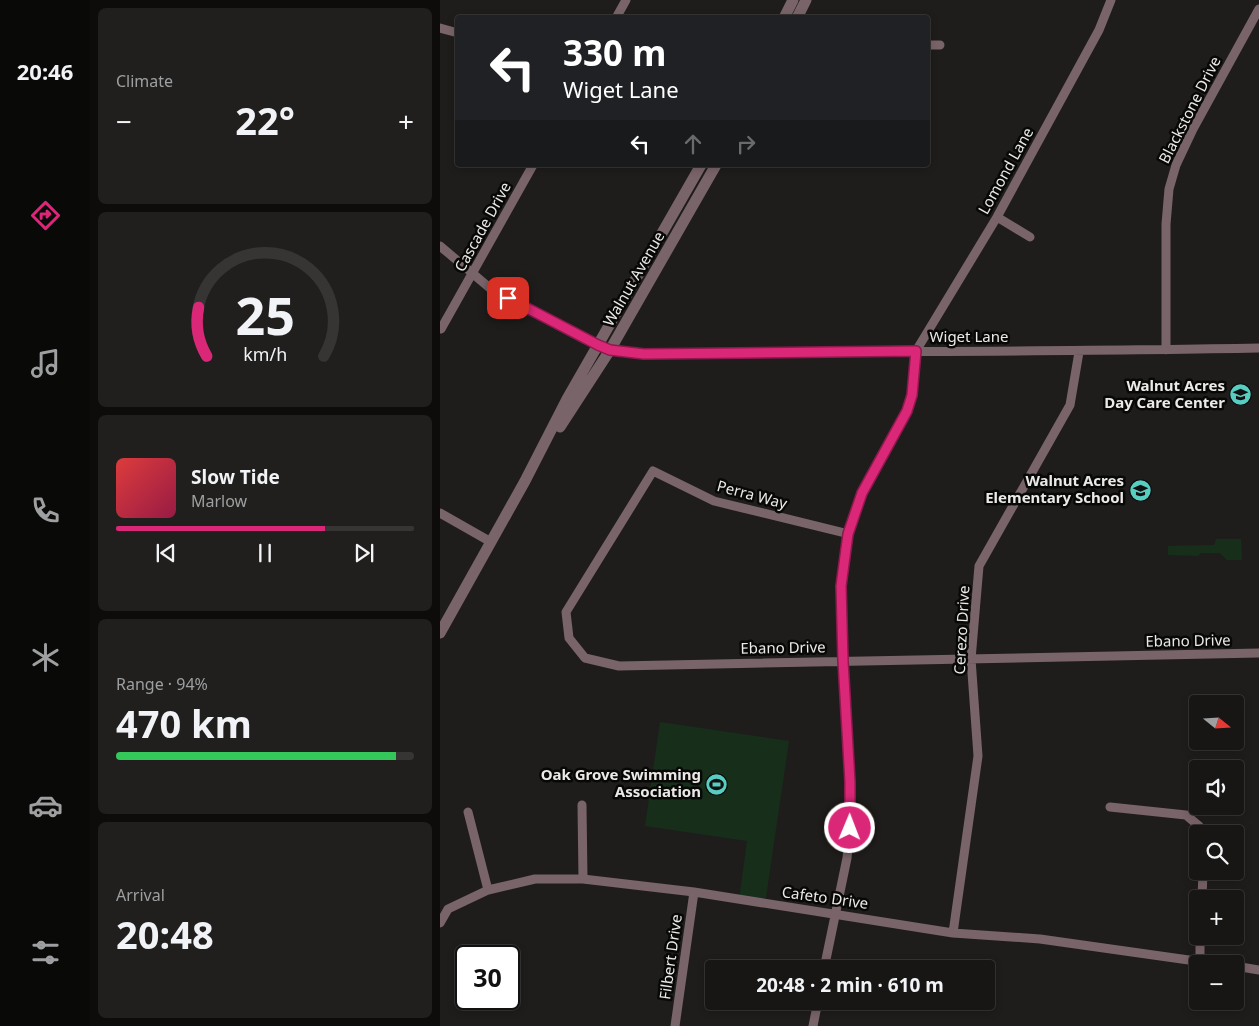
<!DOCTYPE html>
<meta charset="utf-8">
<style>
body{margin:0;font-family:"Noto Sans",sans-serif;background:#201f1d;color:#f1f3f6;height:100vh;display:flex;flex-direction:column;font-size:19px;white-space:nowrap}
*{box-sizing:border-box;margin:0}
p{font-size:16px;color:#9e9fa0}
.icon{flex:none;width:28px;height:28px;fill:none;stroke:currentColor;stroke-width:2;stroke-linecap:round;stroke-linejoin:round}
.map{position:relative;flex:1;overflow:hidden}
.panel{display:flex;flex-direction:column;gap:8px;padding:8px;background:#0d0c0b;width:350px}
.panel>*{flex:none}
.hud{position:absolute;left:15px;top:15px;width:475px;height:152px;border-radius:5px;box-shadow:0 2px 8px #0003,0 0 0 1px #363534;background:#202124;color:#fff;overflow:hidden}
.needle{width:32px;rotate:108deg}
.controls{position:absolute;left:749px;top:695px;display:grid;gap:10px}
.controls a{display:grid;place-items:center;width:55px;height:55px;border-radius:5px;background:#171614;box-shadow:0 2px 8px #0003,0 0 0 1px #363534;font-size:25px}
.speed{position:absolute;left:15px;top:945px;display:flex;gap:10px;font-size:25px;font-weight:700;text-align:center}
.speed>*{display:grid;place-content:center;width:65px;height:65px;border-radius:50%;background:#171614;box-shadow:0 2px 8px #0003,0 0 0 1px #363534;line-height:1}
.speed .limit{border:2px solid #111;border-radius:8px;background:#fff;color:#111}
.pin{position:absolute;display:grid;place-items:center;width:42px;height:42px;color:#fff;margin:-21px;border-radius:10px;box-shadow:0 2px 8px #0006}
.me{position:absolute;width:55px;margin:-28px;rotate:1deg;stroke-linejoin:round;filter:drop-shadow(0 0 4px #0008)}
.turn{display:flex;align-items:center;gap:18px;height:105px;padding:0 25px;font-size:22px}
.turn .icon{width:65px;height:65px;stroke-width:2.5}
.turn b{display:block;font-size:35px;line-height:42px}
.lanes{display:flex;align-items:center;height:48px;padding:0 25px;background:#0003;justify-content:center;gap:25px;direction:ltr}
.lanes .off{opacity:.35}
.big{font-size:38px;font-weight:700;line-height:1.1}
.panel .tile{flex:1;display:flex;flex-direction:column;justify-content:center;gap:8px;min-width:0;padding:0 18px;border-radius:8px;background:#201f1d}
.panel .dial{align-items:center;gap:0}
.dial svg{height:130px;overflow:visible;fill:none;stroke:#363534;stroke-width:7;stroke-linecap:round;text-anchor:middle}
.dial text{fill:#f1f3f6;stroke:none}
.song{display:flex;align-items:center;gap:15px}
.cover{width:60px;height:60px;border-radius:8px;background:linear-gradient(135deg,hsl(0 70% 55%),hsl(340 70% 35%))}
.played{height:5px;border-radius:2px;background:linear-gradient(90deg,#db2777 70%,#363534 70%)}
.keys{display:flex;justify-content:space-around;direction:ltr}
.heat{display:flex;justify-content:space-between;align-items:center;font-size:28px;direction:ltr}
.charge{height:8px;border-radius:4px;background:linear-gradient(90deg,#34c759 94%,#363534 0)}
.trip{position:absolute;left:265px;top:960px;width:290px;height:50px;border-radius:5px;background:#171614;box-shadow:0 2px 8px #0003,0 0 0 1px #363534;font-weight:700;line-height:50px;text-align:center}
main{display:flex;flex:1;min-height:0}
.tabs{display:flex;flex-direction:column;width:90px;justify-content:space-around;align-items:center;background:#090908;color:#9e9fa0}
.tabs .icon{width:35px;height:35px}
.tabs .current{color:#db2777}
.tabs b{font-size:22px;color:#f1f3f6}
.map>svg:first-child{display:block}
</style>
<main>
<nav class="tabs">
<b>20:46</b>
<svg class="icon current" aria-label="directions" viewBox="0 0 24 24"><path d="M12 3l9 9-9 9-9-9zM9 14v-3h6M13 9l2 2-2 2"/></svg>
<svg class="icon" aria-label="music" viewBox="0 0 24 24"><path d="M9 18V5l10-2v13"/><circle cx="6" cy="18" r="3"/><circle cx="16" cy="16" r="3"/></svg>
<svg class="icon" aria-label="phone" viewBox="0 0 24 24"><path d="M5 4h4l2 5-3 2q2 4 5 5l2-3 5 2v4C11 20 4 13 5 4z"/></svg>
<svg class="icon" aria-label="climate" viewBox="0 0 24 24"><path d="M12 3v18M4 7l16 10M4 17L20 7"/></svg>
<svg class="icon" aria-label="car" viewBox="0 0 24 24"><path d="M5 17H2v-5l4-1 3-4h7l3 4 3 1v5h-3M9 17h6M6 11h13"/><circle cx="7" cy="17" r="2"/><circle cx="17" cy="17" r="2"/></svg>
<svg class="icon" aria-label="filters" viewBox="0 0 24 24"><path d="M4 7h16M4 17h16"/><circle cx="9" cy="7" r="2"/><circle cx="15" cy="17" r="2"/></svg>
</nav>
<section class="panel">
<div class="tile"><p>Climate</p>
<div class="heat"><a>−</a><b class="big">22°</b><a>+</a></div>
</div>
<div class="tile dial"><svg viewBox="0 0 100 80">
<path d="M14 69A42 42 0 1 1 86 69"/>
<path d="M14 69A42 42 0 0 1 9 39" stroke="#db2777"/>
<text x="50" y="56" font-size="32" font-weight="700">25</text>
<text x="50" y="72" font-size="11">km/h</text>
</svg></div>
<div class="tile">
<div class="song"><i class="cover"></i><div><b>Slow Tide</b><p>Marlow</p></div></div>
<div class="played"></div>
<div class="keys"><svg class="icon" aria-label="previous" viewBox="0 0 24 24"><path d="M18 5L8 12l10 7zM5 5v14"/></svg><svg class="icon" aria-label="pause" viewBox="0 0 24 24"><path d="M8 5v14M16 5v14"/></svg><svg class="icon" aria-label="next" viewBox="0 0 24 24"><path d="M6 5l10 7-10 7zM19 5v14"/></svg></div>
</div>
<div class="tile"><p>Range · 94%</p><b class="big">470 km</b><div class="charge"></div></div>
<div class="tile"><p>Arrival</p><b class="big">20:48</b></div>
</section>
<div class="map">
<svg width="819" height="1026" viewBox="0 0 819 1026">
<rect width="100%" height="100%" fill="#1f1d1b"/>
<!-- green -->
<path fill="#172e1b" d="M 776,539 L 801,539 L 802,560 L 787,560 L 780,553 L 760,553 L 759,556 L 728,555 L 728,546 L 774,545 Z
M 220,722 L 349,741 L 325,904 L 299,900 L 307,841 L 205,826 Z"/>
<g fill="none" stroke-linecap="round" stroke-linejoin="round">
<!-- minor -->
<path stroke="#796469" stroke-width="9" d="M 176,18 L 186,0
M 0,28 L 18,33
M 488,45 L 500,45
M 557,217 L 590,237
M 0,246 L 51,289 L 144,339 L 170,350 L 204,354 C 409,351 614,352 819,348
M 1,329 L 93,165
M 726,350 L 726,224 L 729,189 L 736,165 L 753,129 L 819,9
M 0,513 L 51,542
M 409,534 L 274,501 L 213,471 L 126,612 L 129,638 L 145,658 L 179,666 L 819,653
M 142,805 L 143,879
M 670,807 L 746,815 L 759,826 L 762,834
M 28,812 L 48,890
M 762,899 L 763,871
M 0,923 L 8,909 L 48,890 L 95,879 L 143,879 L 254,892 L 513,933 L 600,939 L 777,964
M 513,933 L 538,756 L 531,659 L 539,566 L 630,405 L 639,352
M 760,961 L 760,936
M 795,966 L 819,970
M 384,969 L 407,858 L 410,828 L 410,782 L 403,661 L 401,586 L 409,534 L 422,493 L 467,411 L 472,395 L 476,351 L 557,217 L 659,30 L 671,0
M 235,1026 L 254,892
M 373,1026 L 378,1001"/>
<!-- tertiary -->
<path stroke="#796469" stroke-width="11" d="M 344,18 L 353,0
M 357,18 L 366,0
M 120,427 L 170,350 L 276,165
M 0,633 L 85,481 L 127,399 L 261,165"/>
</g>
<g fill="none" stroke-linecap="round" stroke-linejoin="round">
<defs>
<path id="route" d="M 68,298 L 158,345 L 170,350 L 204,354 L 476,351 L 472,395 L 467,411 L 422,493 L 408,534 L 401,586 L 403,661 L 410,782 L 410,828"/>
</defs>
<!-- route casing -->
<use href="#route" stroke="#8e194d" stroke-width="12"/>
<!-- route -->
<use href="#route" stroke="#db2777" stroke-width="9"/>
</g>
<!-- icons -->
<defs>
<symbol id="school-disc" viewBox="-11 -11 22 22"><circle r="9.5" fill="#57cec2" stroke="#080807"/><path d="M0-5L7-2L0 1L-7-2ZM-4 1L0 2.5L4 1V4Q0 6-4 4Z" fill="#111"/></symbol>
<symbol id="stadium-disc" viewBox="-11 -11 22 22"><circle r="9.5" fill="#57cec2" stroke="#080807"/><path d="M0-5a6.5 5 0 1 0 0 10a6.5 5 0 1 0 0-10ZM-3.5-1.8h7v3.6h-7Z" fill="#111"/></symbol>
</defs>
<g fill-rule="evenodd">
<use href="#school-disc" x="788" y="382" width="25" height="25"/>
<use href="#school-disc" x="688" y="478" width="25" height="25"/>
<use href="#stadium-disc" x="264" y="772" width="25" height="25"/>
</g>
<g text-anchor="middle" stroke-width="5" stroke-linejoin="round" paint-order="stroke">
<!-- street labels -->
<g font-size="15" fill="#ebeae8" stroke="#080807">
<text transform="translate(750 110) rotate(-63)" y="5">Blackstone Drive</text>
<text transform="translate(566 171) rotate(-61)" y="5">Lomond Lane</text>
<text transform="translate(43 227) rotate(-61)" y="5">Cascade Drive</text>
<text transform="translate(194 279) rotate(-60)" y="5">Walnut Avenue</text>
<text x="529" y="342">Wiget Lane</text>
<text transform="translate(312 495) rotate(15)" y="5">Perra Way</text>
<text transform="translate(522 630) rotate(-87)" y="5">Cerezo Drive</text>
<text transform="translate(748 641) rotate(-1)" y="5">Ebano Drive</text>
<text transform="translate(343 648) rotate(-1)" y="5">Ebano Drive</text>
<text transform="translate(385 898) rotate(8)" y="5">Cafeto Drive</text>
<text transform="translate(231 957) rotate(-82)" y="5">Filbert Drive</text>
</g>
<!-- poi labels -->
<g font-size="15" font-weight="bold" fill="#ebeae8" stroke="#080807" text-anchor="end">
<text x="785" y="391">Walnut Acres<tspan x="785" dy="17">Day Care Center</tspan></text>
<text x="684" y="486">Walnut Acres<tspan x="684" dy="17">Elementary School</tspan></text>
<text x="261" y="780">Oak Grove Swimming<tspan x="261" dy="17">Association</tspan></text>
</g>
</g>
</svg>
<div class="controls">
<a><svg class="needle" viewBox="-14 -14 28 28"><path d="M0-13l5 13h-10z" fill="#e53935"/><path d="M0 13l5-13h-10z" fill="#9e9fa0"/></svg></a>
<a><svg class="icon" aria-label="sound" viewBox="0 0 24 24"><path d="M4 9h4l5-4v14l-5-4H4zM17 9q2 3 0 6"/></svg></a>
<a><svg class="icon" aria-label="search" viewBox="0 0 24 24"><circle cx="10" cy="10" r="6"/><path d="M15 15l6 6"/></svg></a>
<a>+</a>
<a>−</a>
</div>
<div class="speed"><div class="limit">30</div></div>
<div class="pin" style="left:68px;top:298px;background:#d93025"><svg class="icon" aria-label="arrive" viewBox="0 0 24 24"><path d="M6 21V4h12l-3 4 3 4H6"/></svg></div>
<svg class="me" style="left:410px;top:828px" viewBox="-20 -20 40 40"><circle r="17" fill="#db2777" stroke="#fff" stroke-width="3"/><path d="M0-11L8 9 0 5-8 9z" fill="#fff"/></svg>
<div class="trip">20:48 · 2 min · 610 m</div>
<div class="hud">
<div class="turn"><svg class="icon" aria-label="left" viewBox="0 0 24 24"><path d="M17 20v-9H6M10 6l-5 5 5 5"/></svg><div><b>330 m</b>Wiget Lane</div></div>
<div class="lanes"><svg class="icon" aria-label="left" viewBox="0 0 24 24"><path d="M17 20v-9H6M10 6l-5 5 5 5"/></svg><svg class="icon off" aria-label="ahead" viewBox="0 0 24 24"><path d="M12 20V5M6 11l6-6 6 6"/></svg><svg class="icon off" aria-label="right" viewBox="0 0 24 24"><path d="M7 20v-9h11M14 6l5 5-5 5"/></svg></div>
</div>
</div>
</main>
